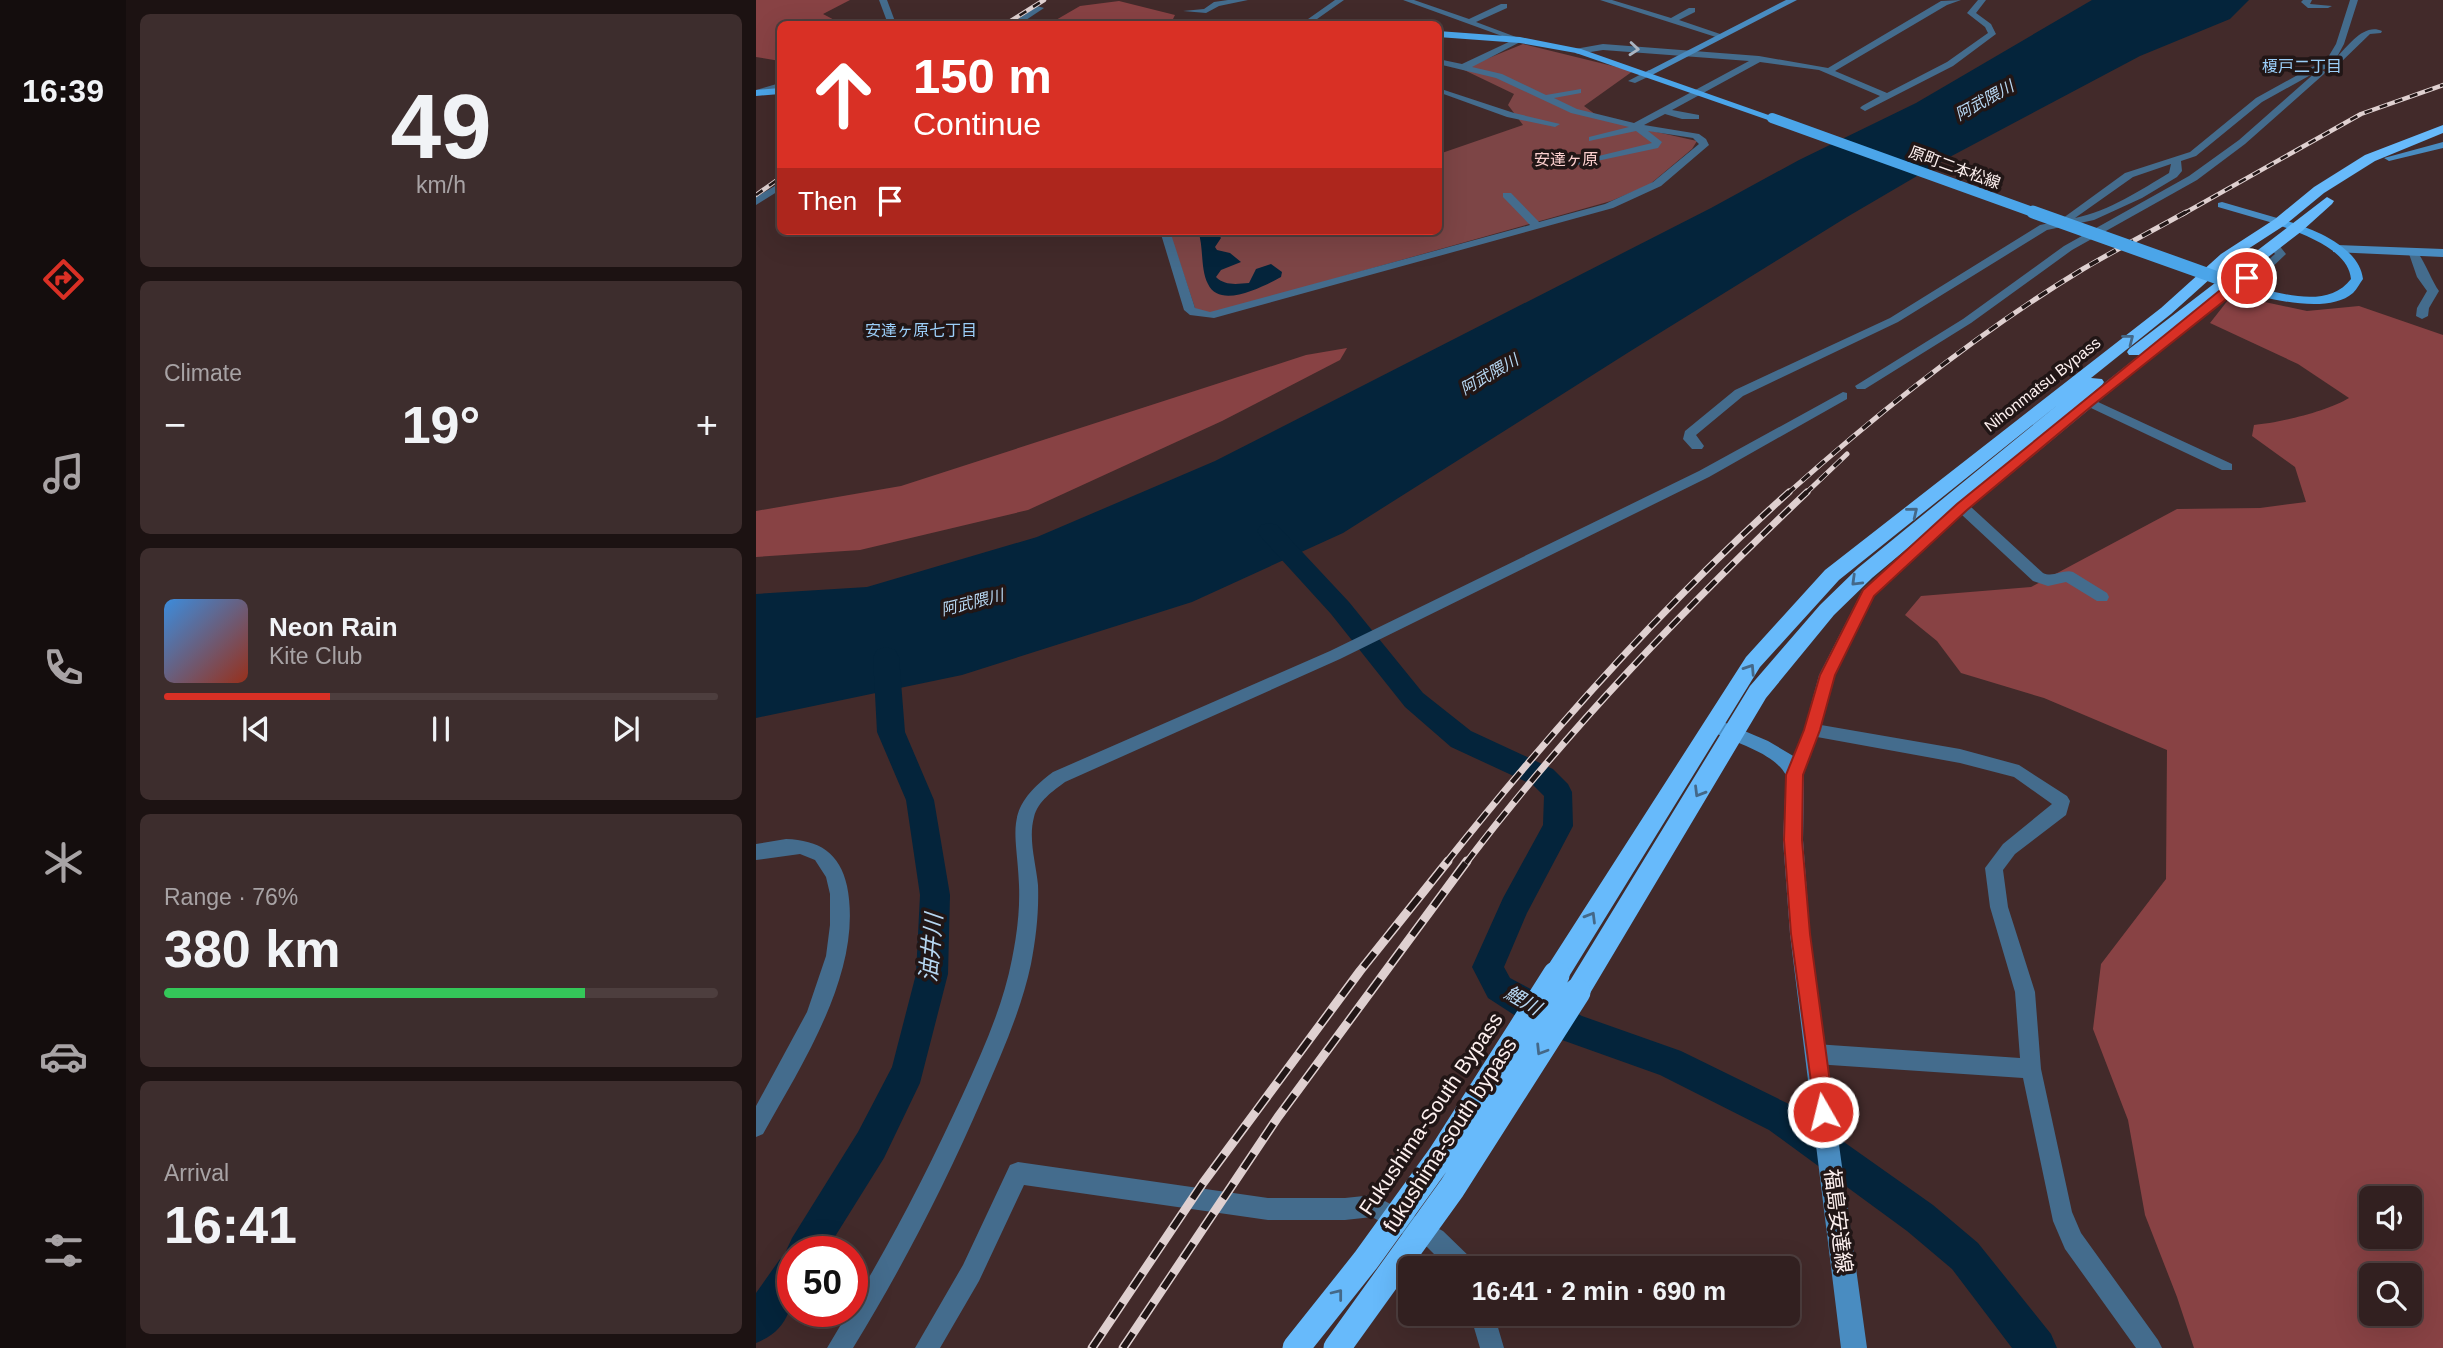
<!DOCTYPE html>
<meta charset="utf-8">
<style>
body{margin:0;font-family:Helvetica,"Noto Sans JP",sans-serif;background:#3d2d2d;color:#f1f3f6;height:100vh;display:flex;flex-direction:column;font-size:26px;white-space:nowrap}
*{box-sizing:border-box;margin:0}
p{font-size:23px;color:#a8a3a5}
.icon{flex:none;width:38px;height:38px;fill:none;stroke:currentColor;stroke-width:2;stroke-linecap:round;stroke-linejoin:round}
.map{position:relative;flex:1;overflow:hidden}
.details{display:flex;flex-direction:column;gap:14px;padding:14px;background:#1c1212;width:630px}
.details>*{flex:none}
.guide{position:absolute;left:21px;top:21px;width:665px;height:214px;border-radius:10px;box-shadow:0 7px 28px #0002,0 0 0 2px #4d3e3e;background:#d93025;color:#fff;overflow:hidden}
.controls{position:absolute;left:1603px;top:1186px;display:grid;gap:14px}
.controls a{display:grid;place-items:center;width:63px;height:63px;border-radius:10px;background:#322020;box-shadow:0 7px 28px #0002,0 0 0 2px #4d3e3e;font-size:35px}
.speed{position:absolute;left:21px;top:1236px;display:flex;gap:14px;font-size:35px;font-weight:700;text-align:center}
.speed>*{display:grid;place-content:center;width:91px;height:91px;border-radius:50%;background:#322020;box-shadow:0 7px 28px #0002,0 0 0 2px #4d3e3e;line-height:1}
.speed .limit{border:10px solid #d22;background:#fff;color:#111}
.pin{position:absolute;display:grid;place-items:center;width:60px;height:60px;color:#fff;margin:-30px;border:4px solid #fff;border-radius:50%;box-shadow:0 2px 7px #0007}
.me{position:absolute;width:77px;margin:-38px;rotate:352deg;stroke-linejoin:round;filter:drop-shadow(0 0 5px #0008)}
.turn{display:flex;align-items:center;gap:24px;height:147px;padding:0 21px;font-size:32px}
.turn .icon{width:91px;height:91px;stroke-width:2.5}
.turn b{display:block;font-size:49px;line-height:60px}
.then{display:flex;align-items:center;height:66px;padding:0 21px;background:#0003;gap:14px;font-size:26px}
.big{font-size:52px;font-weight:700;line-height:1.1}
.details .widget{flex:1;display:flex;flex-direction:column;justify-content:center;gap:10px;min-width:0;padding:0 24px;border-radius:10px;background:#3d2d2d}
.details .dial{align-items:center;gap:0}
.dial b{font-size:91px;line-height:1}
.song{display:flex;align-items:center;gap:21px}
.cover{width:84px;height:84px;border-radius:10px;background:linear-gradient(135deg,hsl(210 70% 55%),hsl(10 70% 35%))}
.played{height:7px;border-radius:4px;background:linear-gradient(90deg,#d93025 30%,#4d3e3e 30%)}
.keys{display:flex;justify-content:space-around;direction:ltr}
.heat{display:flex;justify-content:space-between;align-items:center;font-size:38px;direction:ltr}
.charge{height:10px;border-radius:5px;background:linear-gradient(90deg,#34c759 76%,#4d3e3e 0)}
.trip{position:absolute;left:642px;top:1256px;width:402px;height:70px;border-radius:10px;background:#322020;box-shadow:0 7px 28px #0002,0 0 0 2px #4d3e3e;font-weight:700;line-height:70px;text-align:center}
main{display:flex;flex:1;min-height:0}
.tab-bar{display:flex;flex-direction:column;width:126px;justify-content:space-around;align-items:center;background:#140d0d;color:#a8a3a5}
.tab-bar .icon{width:49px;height:49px}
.tab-bar .on{color:#d93025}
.tab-bar b{font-size:32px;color:#f1f3f6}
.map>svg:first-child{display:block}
</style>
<main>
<nav class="tab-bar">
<b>16:39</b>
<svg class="icon on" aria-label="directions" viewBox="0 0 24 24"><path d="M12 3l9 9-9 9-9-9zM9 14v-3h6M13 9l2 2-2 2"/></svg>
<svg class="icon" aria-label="music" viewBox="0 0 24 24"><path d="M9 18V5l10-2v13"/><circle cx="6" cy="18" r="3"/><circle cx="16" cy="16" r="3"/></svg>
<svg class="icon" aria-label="phone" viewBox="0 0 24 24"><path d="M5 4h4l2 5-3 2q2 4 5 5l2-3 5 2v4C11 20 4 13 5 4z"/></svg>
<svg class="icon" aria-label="climate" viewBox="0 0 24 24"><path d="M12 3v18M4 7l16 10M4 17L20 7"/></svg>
<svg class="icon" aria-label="car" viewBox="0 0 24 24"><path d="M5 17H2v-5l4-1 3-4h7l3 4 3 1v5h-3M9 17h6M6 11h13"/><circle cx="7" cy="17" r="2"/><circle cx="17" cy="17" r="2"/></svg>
<svg class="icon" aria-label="filters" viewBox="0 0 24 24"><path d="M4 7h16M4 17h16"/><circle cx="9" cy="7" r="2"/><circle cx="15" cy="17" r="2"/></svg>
</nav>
<section class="details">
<div class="widget dial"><b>49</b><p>km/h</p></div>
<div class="widget"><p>Climate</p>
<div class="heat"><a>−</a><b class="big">19°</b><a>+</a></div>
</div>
<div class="widget">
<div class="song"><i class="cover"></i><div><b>Neon Rain</b><p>Kite Club</p></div></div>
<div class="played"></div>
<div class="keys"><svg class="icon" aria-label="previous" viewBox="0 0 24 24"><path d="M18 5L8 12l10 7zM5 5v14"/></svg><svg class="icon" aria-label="pause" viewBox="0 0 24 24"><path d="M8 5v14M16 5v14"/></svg><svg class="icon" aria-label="next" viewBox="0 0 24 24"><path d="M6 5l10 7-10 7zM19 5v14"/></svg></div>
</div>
<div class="widget"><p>Range · 76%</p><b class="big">380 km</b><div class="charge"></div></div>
<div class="widget"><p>Arrival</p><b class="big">16:41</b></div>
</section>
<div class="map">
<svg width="1687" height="1348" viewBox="0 0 1687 1348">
<rect width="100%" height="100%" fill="#422a2a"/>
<!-- green -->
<path fill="#7d4546" d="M 767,44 L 877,71 L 828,106 L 847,120 L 941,141 L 936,149 L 893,185 L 855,201 L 457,313 L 440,311 L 413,231 L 682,231 L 683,154 L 767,125 L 752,105 L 758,94 L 706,69 Z"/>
<!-- forest -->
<path fill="#884244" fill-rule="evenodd" d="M 0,0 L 94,0 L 67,14 L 86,24 L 24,24 L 24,61 L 0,57 Z
M 363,1 L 419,15 L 417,19 L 389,24 L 293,24 L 324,6 Z
M 1476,295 L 1551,311 L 1603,306 L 1687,335 L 1687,1348 L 1438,1348 L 1421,1297 L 1389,1215 L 1372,1120 L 1337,1029 L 1345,964 L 1410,879 L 1411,750 L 1288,698 L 1205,673 L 1181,641 L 1149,615 L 1165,596 L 1275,587 L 1421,509 L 1504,508 L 1550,502 L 1539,467 L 1496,436 L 1498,425 C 1523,423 1572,411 1593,398 L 1542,364 L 1454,323 ZM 1615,1199 L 1654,1199 L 1654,1237 L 1615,1237 ZM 1615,1276 L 1654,1276 L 1654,1314 L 1615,1314 Z
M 591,348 L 584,360 L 466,421 L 272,510 L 104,550 L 0,557 L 0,511 L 145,486 L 550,355 Z"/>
<!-- water -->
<path fill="#04243b" d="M 1336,0 L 1493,0 L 1474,19 L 1384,56 L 1190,159 L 1091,217 L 873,352 L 587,533 L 436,602 L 206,675 L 0,718 L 0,594 L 111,587 L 281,537 L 459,461 L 955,208 L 1043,160 L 1160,103 Z
M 442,231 L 460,231 L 465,238 L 459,247 L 461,250 L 474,253 L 485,262 L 465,270 L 460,277 C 469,286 481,284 493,283 L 500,269 L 515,264 L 526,272 L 525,277 C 508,286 464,310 452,284 C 444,269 448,247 442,231 Z"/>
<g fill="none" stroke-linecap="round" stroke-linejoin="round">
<!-- river -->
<path fill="#04243b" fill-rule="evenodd" d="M 513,523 L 521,525 L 593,602 L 667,693 L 715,731 L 797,769 L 812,784 L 816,792 L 817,826 L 771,913 L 748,967 L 754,978 L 826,1016 L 925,1051 L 1037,1106 L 1177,1205 L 1222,1243 L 1295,1334 L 1301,1348 L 1256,1348 L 1196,1269 L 1151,1231 L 1013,1130 L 904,1075 L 806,1040 L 769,1022 L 732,998 L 716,967 L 747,898 L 787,825 L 788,796 L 777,785 L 695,747 L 649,707 L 575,614 L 505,537 L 501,531 L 505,525 Z
M 130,647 L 139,650 L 143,657 L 149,732 L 178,800 L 194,895 L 192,974 L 164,1083 L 128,1158 L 70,1251 L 37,1251 C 37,1290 43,1326 0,1343 L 0,1293 L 24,1259 L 32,1255 L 30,1251 L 36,1238 L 102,1132 L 136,1067 L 160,974 L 164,895 L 150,800 L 121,732 L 117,657 L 121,650 Z"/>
<!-- street -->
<path fill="#446c8d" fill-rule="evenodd" d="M 123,0 L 131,0 L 140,24 L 132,24 Z
M 472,0 L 492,0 L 463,6 L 450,13 L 427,11 L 448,9 L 458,2 Z
M 579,0 L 588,0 L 554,24 L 545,24 Z
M 647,0 L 658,0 L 713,19 L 745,4 L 751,4 L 751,8 L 720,22 L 768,40 L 716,67 L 746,74 L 790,95 L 825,89 L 825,93 L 798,98 L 821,109 L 878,123 L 993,61 L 847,50 L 822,54 L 819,53 L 819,49 L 847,44 L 1003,56 L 1072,68 L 1185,1 L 1205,0 L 1191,5 L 1079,71 L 1131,93 L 1191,62 L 1232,33 L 1229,27 L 1211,13 L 1222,0 L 1230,0 L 1220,13 L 1235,24 L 1240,34 L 1197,66 L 1109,111 L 1104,108 L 1106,106 L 1124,96 L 1063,70 L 1004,62 L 916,110 L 943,115 L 943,119 L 926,119 L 909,114 L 888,125 L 943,134 L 950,139 L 953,145 L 905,186 L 857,208 L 458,318 L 434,315 L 428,310 L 404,231 L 414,231 L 439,308 L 454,312 L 774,225 L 747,197 L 747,193 L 755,193 L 783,222 L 849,204 L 897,182 L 943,144 L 937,138 L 892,131 L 906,142 L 902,148 L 822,165 L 822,161 L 896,143 L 880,131 L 833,141 L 833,137 L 873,127 L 815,113 L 740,78 L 682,64 L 682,59 L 706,64 L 757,40 Z
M 844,0 L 856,0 L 915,18 L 933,8 L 939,8 L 939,12 L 923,20 L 970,36 L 963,38 Z
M 1547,0 L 1556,0 L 1554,4 L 1576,6 L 1572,8 L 1552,8 L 1545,2 Z
M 1594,0 L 1602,0 L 1588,44 L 1581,57 C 1593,45 1608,23 1626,31 L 1625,33 L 1614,34 L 1583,64 L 1566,70 L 1569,72 L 1568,74 L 1489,144 L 1441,180 L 1316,250 L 1215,323 L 1109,389 L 1101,389 L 1099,386 L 1207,319 L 1308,246 L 1433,176 L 1483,140 L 1560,72 L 1506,102 L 1440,156 L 1425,161 L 1426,171 L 1421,177 L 1386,198 L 1338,220 L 1291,230 L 1142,322 L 987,396 L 940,435 L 948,446 L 946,449 L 936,449 L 927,439 L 929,431 L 979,390 L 1134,318 L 1284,225 L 1303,221 L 1369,173 L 1434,152 L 1500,98 L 1556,67 L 1574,61 L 1571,59 L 1580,44 ZM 1415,164 L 1413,173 C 1385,190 1353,211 1319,218 L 1377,177 Z
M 281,6 L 288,8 L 264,24 L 255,24 Z
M 893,70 L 897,73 L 896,75 L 879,83 L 872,81 Z
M 24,83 L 24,89 L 0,95 L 0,90 Z
M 682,88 L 758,113 L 804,124 L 799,127 L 751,117 L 682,92 Z
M 24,183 L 24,190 L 0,205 L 0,197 Z
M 1514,244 L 1522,244 L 1530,254 L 1511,272 L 1476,292 L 1342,402 L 1476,464 L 1476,470 L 1466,470 L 1335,408 L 1215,507 L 1287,573 C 1297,578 1307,569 1317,572 L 1351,593 L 1353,597 L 1351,601 L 1341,601 L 1310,582 L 1292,586 L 1277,581 L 1206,515 L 1118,596 L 1079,675 L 1065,725 L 1204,749 L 1263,765 L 1311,796 L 1314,801 L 1310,815 L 1259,854 L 1247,870 L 1252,907 L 1279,992 L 1285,1069 L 1316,1212 L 1325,1233 L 1402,1340 L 1406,1348 L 1380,1348 L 1309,1249 L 1297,1221 L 1267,1078 L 1059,1064 L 1052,1061 L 1049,1054 L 1052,1047 L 1059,1044 L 1264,1058 L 1259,992 L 1234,907 L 1229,868 L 1247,844 L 1296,804 L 1258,777 L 1204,763 L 1061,737 L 1045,780 L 1039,782 L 1033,780 L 1031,775 L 1048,730 L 1063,675 L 1107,589 L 1201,504 L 1328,399 L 1468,288 L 1503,268 L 1519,254 L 1513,246 Z
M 1657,248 C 1665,252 1675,280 1683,291 L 1673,308 L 1672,316 L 1666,319 L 1660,316 L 1661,308 L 1671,291 L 1661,277 L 1652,251 Z
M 1087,392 L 1091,393 L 1091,399 L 953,477 L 584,659 L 309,782 C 297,791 282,801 278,817 C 272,839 280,863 282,885 C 283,912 280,938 275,964 C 265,1011 245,1055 226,1099 C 189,1185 146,1268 97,1348 L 71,1348 L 93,1311 L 96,1311 L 96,1306 C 138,1237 174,1166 207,1094 C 227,1050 247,1006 256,959 C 261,934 264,910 263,885 C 261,830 246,810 297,772 L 574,651 L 943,471 Z
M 30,839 C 63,840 84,853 91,886 C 108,970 46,1064 7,1134 L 0,1137 L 0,1106 L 51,1012 L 70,956 L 74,925 L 74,894 L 70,877 L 59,860 L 44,854 L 0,860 L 0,844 Z
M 262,1162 L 512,1198 L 589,1198 L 617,1195 L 687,1231 L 718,1261 L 721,1269 L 693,1269 L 671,1247 L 616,1217 L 589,1220 L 512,1220 L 268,1185 L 223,1281 L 184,1348 L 159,1348 L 207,1265 L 254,1165 Z
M 714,1314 L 738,1314 L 748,1348 L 724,1348 Z"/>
<!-- secondary -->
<path fill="#498cc1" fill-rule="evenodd" d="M 1030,0 L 1041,0 L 896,75 L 888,73 Z
M 1687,142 L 1687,148 L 1633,161 L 1628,158 Z
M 1466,202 L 1528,220 L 1530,222 L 1524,225 L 1462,207 L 1462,203 Z
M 1581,245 L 1687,249 L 1687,257 L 1577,252 L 1577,246 Z
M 965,721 L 1012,741 L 1039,757 L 1048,775 L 1047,840 L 1054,934 L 1111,1348 L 1085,1348 L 1034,934 L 1027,840 L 1030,775 C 1018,753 980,743 959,733 L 956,728 L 959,723 Z"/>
<!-- primary -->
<path fill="#4ba5e9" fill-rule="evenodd" d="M 682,31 L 764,37 L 825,49 L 1021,118 L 1012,120 L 820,53 L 764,43 L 682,37 Z
M 24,88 L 24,94 L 0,96 L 0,90 Z
M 1524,219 C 1553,227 1603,245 1607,279 C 1604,283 1601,289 1597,293 C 1572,315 1511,299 1483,290 L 1481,287 L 1487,283 C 1519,292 1571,311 1595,279 C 1592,248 1545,234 1520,224 L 1518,222 Z"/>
<!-- highway -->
<path fill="#67bafb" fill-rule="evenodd" d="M 1687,125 L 1687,133 L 1619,161 L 1568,193 L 1529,225 L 1475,260 L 1415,314 L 1335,378 L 1346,379 L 1348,382 L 1346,385 L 1116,578 L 1078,615 L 1010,698 L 830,1000 L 821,1004 L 812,1000 L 808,992 L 812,984 L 994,686 L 1064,605 L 1102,568 L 1304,403 L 1083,580 L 1004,667 L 809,983 L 800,987 L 791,983 L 787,975 L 791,967 L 990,657 L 1069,570 L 1405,308 L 1465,254 L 1519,219 L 1558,187 L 1609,155 Z
M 1571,197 L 1578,201 L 1576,204 L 1546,231 L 1385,355 L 1373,355 L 1371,352 L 1373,349 Z"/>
<defs>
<path id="rail-far3" d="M 250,24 L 288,0
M 0,195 L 24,178
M 1427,214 L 1605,114 L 1687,85"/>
<path id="rail-far2" d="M 1031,494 C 1124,411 1221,333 1327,269 C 1361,249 1396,231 1430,212
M 1049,494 L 1091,454"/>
<path id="rail-far1" d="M 690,863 C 795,731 908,604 1033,492
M 710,863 C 812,729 929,608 1051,492"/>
<path id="rail" d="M 336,1348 L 447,1183 L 604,971 L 692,861
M 367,1348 L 522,1117 L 711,861"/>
</defs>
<!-- rail-far3 casing -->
<use href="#rail-far3" stroke="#dfd0d0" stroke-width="4.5"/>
<!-- rail-far2 casing -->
<use href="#rail-far2" stroke="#dfd0d0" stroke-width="5"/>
<!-- rail-far1 casing -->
<use href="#rail-far1" stroke="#dfd0d0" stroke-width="7"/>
<!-- rail casing -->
<use href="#rail" stroke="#dfd0d0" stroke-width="9"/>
<!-- rail-far3 -->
<use href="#rail-far3" stroke="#211616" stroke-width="2.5" stroke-dasharray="8" stroke-linecap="butt"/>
<!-- rail-far2 -->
<use href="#rail-far2" stroke="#211616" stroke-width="3.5" stroke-dasharray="10" stroke-linecap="butt"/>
<!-- rail-far1 -->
<use href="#rail-far1" stroke="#211616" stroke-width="4.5" stroke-dasharray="13" stroke-linecap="butt"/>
<!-- rail -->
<use href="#rail" stroke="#211616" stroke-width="6" stroke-dasharray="18" stroke-linecap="butt"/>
<!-- primary-bridge-far1 -->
<path stroke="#4ba5e9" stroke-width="10" d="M 1016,118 L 1282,214"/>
<!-- primary-bridge -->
<path stroke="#4ba5e9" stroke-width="13" d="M 1277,212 L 1487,287"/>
<!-- highway-bridge -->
<path stroke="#67bafb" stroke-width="27" d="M 540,1348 L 610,1260 L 685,1156 L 800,975
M 581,1348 L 696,1188 L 821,992"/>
</g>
<!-- one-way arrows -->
<defs><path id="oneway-chevron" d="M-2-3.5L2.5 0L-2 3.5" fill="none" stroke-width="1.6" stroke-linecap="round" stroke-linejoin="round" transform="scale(1.75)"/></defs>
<use stroke="#aab5c3" href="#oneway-chevron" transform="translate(878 49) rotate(5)"/>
<g stroke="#446888">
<use href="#oneway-chevron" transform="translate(1373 339) rotate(-38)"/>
<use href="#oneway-chevron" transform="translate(1157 512) rotate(-39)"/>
<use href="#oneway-chevron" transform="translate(1100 581) rotate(136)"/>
<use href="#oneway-chevron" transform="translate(994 669) rotate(-57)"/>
<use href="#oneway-chevron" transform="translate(943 792) rotate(121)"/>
<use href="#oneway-chevron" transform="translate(835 917) rotate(-59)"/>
<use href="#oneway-chevron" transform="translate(785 1050) rotate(122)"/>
<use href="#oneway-chevron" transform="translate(582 1294) rotate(-52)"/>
</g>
<!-- route -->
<path fill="#d93025" stroke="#8d1f18" stroke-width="2" d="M 1487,276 L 1497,278 L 1337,405 L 1211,510 L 1118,596 L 1079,675 L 1064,730 L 1047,775 L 1046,840 L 1054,934 L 1078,1112 L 1075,1119 L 1067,1123 L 1060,1119 L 1035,934 L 1028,840 L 1030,775 L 1048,730 L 1064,675 L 1107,590 L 1201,504 L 1468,287 Z"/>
<g text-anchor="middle" stroke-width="7" stroke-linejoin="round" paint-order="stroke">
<!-- far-neighbourhood labels -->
<g font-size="16" fill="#9bcef8" stroke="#211616">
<text x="1546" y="72">榎戸二丁目</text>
<text x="165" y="336">安達ヶ原七丁目</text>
</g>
<!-- far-water labels -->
<g font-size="16" font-style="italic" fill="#b6d6f1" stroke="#211616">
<text transform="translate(1228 100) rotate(-29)" y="6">阿武隈川</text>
<text transform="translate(733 374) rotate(-30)" y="6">阿武隈川</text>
<text transform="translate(216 602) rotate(-14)" y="6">阿武隈川</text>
</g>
<!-- far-park labels -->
<g font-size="16" fill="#fcd0cf" stroke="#211616">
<text x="810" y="165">安達ヶ原</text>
</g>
<!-- far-street labels -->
<g font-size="16" fill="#fdf0ef" stroke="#211616">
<text transform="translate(1199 167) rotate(20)" y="6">原町二本松線</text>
<text transform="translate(1286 384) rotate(-38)" y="6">Nihonmatsu Bypass</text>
</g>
<!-- water labels -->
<g font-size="19" font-style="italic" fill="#b6d6f1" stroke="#211616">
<text transform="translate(767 1000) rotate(30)" y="7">鯉川</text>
</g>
<!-- near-street labels -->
<g font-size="21" fill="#fdf0ef" stroke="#211616">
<text transform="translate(675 1114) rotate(-56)" y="7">Fukushima-South Bypass</text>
<text transform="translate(694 1135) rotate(-57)" y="7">fukushima-south bypass</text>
<text transform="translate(1082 1221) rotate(83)" y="7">福島安達線</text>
</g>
<!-- near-water labels -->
<g font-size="23" font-style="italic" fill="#b6d6f1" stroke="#211616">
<text transform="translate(175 948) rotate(-85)" y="8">油井川</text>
</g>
</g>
</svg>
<div class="controls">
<a><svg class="icon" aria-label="sound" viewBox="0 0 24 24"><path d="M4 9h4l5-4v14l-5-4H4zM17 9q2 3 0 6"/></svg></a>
<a><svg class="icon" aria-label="search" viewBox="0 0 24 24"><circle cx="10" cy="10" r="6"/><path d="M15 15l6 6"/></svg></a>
</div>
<div class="speed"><div class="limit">50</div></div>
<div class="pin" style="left:1491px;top:278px;background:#d93025"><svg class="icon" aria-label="arrive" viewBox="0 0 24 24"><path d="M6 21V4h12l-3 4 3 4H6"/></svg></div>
<svg class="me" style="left:1067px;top:1112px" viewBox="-20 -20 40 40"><circle r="17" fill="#d93025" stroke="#fff" stroke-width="3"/><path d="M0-11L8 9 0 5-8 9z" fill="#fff"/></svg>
<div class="trip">16:41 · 2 min · 690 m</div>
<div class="guide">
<div class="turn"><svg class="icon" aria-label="ahead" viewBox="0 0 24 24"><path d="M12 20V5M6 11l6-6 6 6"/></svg><div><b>150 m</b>Continue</div></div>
<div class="then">Then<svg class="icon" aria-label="arrive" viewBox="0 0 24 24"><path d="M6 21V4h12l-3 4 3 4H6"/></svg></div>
</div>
</div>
</main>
